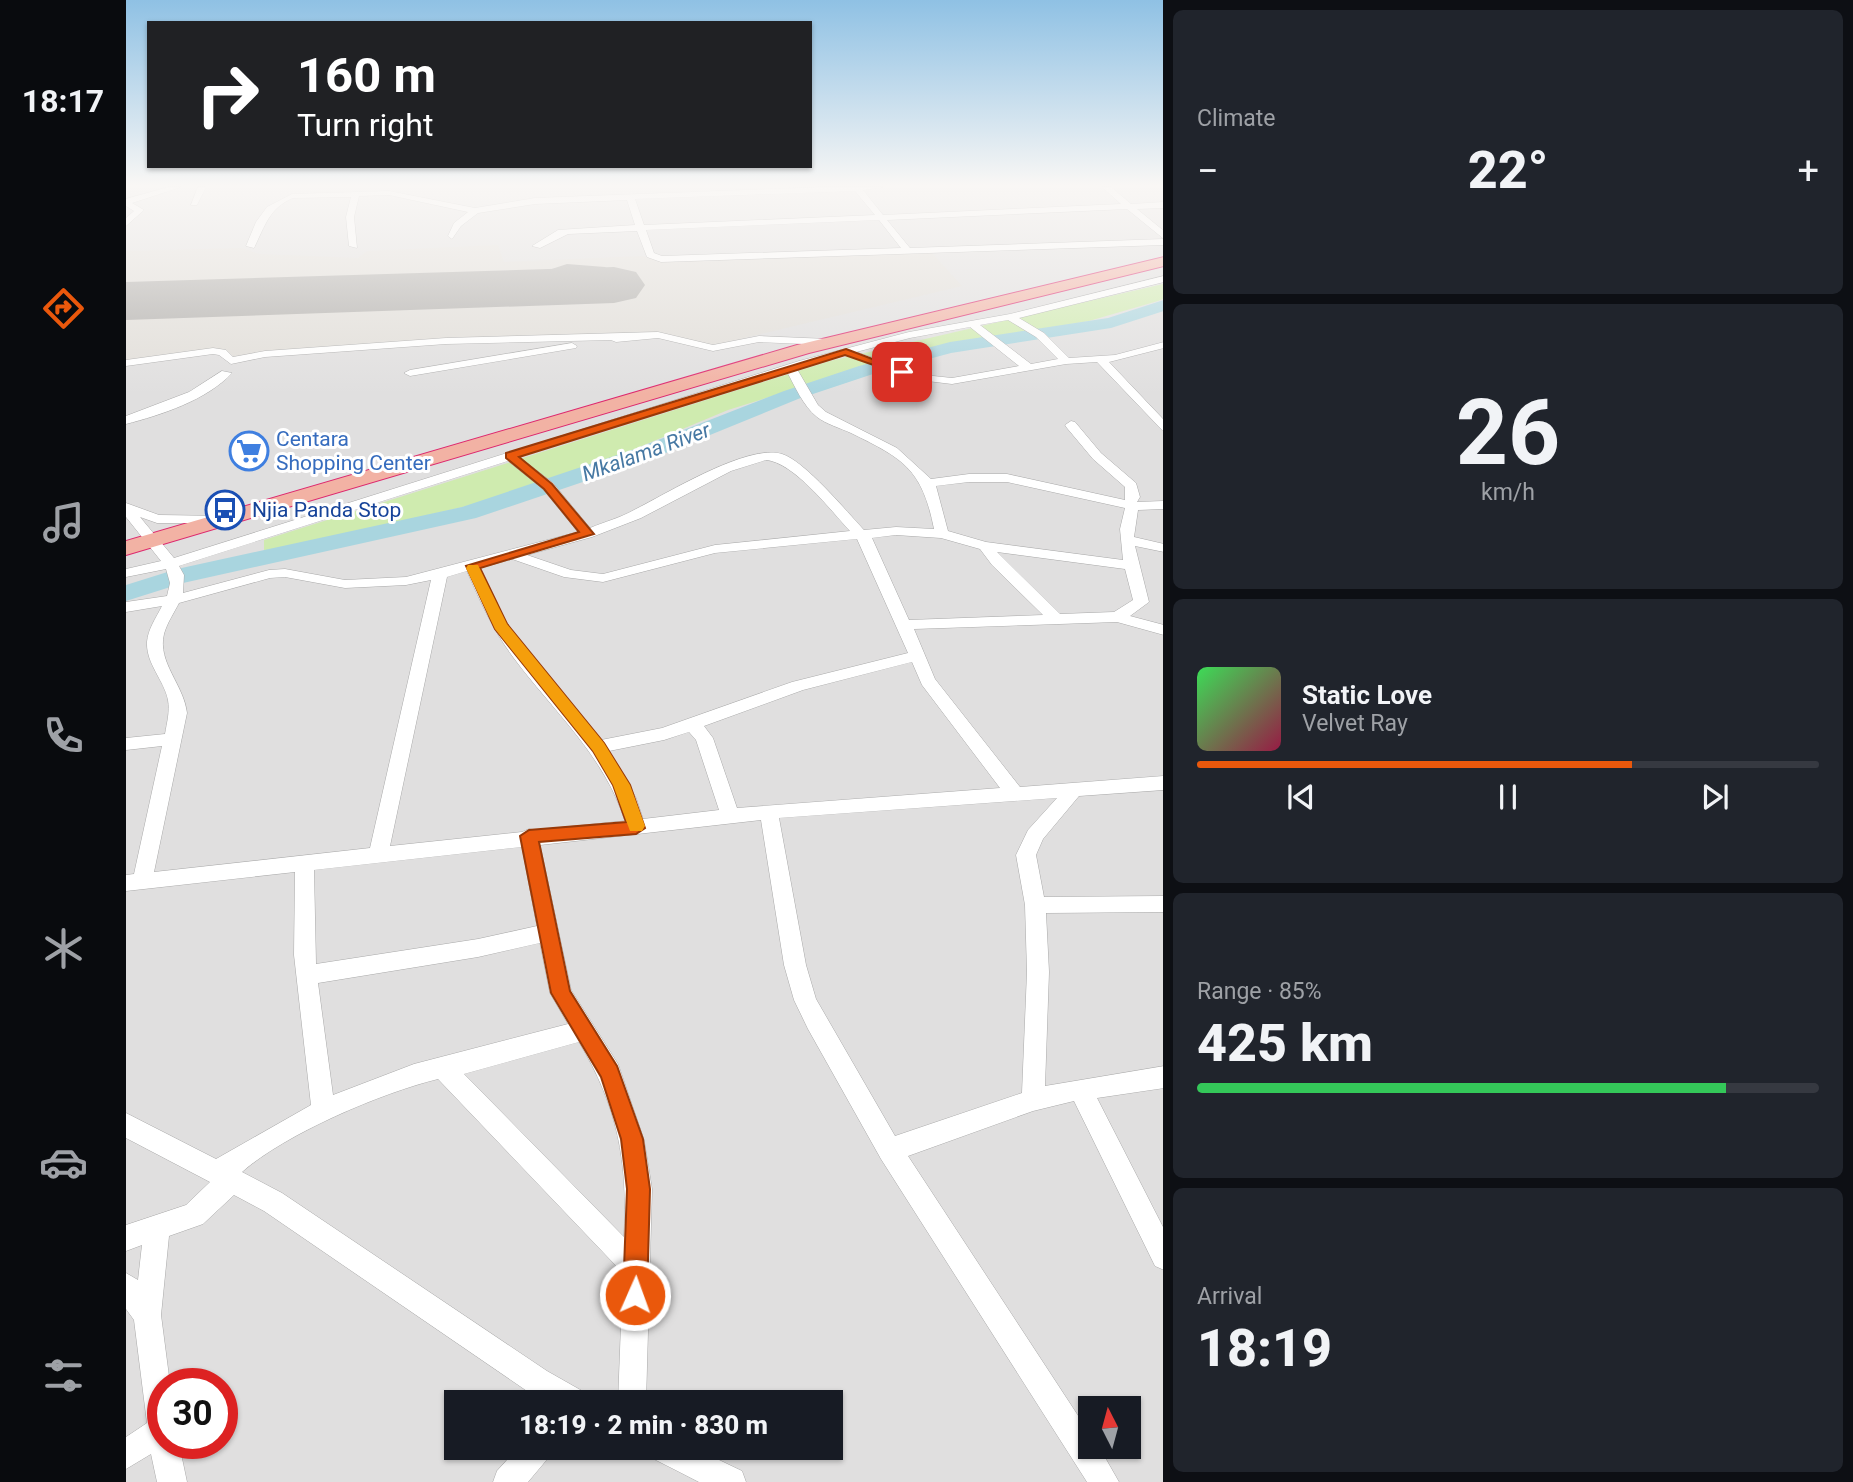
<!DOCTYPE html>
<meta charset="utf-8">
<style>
body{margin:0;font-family:Roboto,sans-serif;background:#20242c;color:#f1f3f6;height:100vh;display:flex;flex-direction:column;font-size:26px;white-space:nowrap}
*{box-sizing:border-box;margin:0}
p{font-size:23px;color:#9ea1a6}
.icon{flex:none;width:38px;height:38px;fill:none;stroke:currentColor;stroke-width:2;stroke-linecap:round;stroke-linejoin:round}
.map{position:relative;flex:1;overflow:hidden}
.details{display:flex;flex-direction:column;gap:10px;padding:10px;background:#0d0f14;width:690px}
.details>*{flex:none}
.banner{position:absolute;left:21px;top:21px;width:665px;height:147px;border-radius:0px;box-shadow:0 2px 5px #0004;background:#202124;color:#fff;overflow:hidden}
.needle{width:46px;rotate:354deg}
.controls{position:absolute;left:952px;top:1396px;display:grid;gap:14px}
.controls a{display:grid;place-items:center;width:63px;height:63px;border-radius:0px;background:#171b24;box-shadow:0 2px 5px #0004;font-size:35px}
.speed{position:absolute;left:21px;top:1368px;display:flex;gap:14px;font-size:35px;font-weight:700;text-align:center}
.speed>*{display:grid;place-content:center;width:91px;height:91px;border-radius:50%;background:#171b24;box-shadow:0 2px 5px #0004;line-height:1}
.speed .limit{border:10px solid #d22;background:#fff;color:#111}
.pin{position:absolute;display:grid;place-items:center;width:60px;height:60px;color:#fff;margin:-30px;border-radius:14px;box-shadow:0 4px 10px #0006}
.me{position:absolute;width:77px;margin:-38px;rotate:2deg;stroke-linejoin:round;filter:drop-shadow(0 0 5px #0008)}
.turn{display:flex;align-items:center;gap:24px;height:147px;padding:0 35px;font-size:32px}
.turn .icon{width:91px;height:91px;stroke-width:2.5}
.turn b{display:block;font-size:49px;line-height:60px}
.big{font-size:52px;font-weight:800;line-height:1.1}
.details .widget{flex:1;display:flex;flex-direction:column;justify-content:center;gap:10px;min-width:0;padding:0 24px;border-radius:10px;background:#20242c}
.details .dial{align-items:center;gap:0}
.dial b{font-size:91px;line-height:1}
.song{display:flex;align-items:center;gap:21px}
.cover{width:84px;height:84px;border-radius:10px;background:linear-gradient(135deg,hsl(130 70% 55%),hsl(340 70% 35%))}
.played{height:7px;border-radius:4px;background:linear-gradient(90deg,#ea580c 70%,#363941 70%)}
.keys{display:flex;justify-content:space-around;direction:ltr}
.heat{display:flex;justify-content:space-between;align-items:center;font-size:38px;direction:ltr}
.charge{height:10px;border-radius:5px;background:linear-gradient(90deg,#34c759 85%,#363941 0)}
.trip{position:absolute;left:318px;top:1390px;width:399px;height:70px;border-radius:0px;background:#171b24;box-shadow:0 2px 5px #0004;font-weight:800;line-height:70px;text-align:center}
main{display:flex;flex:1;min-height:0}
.tabs{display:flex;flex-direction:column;width:126px;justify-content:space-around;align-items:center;background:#090b0e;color:#9ea1a6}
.tabs .icon{width:49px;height:49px}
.tabs .on{color:#ea580c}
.tabs b{font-size:32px;color:#f1f3f6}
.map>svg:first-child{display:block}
</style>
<main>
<nav class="tabs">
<b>18:17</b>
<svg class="icon on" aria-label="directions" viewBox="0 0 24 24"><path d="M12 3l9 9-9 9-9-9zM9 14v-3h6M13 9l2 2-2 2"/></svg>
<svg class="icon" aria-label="music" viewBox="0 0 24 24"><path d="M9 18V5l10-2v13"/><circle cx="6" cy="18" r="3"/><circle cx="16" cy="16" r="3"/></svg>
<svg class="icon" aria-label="phone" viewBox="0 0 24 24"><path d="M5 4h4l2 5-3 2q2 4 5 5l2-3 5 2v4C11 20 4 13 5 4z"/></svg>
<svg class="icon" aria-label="climate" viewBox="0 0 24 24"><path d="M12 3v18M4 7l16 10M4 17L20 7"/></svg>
<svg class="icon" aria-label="car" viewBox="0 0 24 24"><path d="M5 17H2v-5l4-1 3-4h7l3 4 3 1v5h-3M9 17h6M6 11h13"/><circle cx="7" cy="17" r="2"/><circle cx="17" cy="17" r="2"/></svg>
<svg class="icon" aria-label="filters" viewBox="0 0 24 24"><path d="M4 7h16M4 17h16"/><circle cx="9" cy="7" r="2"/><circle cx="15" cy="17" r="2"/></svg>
</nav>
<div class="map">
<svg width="1038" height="1482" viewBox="0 0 1038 1482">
<rect width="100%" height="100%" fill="#f2eee8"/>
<!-- residential -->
<path fill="#e0dfdf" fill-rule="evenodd" d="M 0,187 L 1037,187 L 1037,1482 L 0,1482 ZM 37,1384 L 96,1384 L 96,1444 L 37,1444 ZM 331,1402 L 705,1402 L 705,1447 L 331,1447 ZM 964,1409 L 1003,1409 L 1003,1447 L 964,1447 Z"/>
<!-- airport -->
<path fill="#e1ded9" d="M 372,245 L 378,262 L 516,256 L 535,261 L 805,252 L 836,286 L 585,346 L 536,333 L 311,340 L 103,359 L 100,350 L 93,349 L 0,361 L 0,251 L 116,248 L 133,254 L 232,258 L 241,251 Z"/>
<!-- grass -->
<path fill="#cfebaf" d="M 1037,284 L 1037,299 L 1032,301 L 963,321 L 797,349 L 602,410 L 468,466 L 358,502 L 138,553 L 138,540 L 704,361 Z"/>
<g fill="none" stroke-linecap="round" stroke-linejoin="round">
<!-- river -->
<path fill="#a9d5df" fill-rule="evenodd" d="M 1038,300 L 1038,311 L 985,328 L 825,353 L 747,374 L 672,399 L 525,459 L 350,518 L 57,583 L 0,601 L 0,585 L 51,569 L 336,507 L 509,449 L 658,391 L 733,366 L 824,342 L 982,318 Z"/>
<!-- taxiway -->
<path fill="#b1afac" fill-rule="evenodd" d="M 441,264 L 479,267 L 496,286 L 493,291 C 478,295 474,289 464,279 L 443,278 L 392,295 L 383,293 L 380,288 L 383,283 Z"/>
<!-- runway -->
<path fill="#b1afac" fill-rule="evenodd" d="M 488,267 L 510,272 L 519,285 L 510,298 L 488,303 L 0,320 L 0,282 Z"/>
<defs>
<path id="minor" d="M 43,187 L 55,187 L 6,203 L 18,210 L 0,226 L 0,218 L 8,211 L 0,206 L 0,199 Z
M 72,187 L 80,187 L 71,205 L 65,205 Z
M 700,187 L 757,187 L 737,190 L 757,215 L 995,204 L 976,187 L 985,187 L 1005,204 L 1038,202 L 1038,208 L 1011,209 L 1038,231 L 1038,239 L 1001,209 L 761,220 L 784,248 L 1038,239 L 1038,245 L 535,262 L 521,257 L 511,231 L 442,234 L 414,248 L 406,246 L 432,230 L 509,225 L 501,200 L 409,204 L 352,213 L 335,226 L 326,239 L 322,236 L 328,223 L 342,212 L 263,195 L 233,196 L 228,217 L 231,248 L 223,246 L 220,217 L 225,197 L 167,198 C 143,208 139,226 128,248 L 120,246 L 130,222 L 141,207 L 166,194 L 263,191 L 349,208 L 409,198 ZM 729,191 L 749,215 L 518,225 L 509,199 ZM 753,220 L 775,248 L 536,256 L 528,253 L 520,230 Z
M 1038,276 L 1038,282 L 893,318 L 918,333 L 943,358 L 989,355 L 1038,342 L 1038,348 L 983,362 L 1038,420 L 1038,432 L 971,362 L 940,364 L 826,384 L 793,380 L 719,355 L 671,369 L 692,405 L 700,412 L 771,448 L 805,479 L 843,474 L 881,474 L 999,500 L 999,487 L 967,459 L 941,428 L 939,425 L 945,421 L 949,422 L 975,453 L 1010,483 L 1014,497 L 1011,502 L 1038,501 L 1038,509 L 1012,510 L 1008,537 L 1038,544 L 1038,552 L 1009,546 L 1023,602 L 1004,616 L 1038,625 L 1038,635 L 991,622 L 788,629 L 809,679 L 894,787 L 1038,776 L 1038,790 L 953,796 L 917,839 L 910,855 L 918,897 L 1038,896 L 1038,912 L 920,913 L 923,972 L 919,1086 L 1038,1066 L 1038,1088 L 971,1098 L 1038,1229 L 1038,1270 L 1029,1266 L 948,1101 L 907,1111 L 782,1156 L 964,1434 L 964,1447 L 973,1447 L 993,1482 L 961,1482 L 755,1159 L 682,1029 L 668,1000 L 658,965 L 635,820 L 414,845 L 445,990 L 492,1064 L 518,1140 L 526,1189 L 520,1402 L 492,1402 L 497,1273 L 312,1079 C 255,1093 159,1134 116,1172 L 156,1193 L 421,1371 L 458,1392 L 462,1402 L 420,1402 L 401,1391 L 138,1211 L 108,1195 L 77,1224 L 43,1236 L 35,1315 L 44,1384 L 37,1384 L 37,1444 L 53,1444 L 61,1482 L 31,1482 L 25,1454 L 0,1469 L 0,1437 L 21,1423 L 8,1320 L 0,1309 L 0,1273 L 12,1280 L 16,1245 L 0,1251 L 0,1225 L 60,1205 L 84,1182 L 0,1138 L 0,1113 L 90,1159 L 185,1105 L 168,955 L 169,872 L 0,891 L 0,875 L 8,874 L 36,746 L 0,750 L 0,738 L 39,734 C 41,722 44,712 42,700 C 38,680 20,664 21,642 C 22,629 30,618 36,606 L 0,612 L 0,602 L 41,596 L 44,583 L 40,569 L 0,577 L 0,569 L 35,561 L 0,517 L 0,503 L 33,515 L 98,516 L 100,519 L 93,523 L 31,523 L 14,517 L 48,558 L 673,361 L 783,332 L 884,314 ZM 882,320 L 910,337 L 932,359 L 905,364 L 854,325 ZM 844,327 L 893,366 L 826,378 L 798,375 L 730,352 L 784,338 ZM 661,372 C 669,386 677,406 691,417 C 700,424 714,428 725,433 C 778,459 796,469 808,529 L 770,527 L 738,530 C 721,512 679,461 656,454 C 622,443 540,494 508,510 C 494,518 478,522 464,528 L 427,483 L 393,457 ZM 640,460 C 668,462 705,511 724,531 L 589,545 L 477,574 L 445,570 L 401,555 L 466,537 L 515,518 L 605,471 ZM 382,461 L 417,489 L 452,532 L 280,577 L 219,580 L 159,569 L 143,570 L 57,593 L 58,575 L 53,566 ZM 843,482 L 881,482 L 999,508 L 994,529 L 997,560 L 860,542 L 822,531 L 810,486 ZM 770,535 L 815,538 L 854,549 L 866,565 L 917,615 L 783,620 L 746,538 ZM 731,539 L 782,653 L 666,682 L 536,728 L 475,740 L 396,647 L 378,618 L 354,568 L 386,559 L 438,577 L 477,582 L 589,553 ZM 871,552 L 999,569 L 1007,600 L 988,612 L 934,614 ZM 341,571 C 354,601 367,630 387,657 C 427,711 478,755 499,821 L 409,830 L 403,829 L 396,832 L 264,846 L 321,577 ZM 159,577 L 219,588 L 280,585 L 305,580 L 244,848 L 28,872 L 61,713 C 58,685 31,662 38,634 C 41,623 48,613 53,603 L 144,578 ZM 786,662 L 796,685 L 874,788 L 611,808 L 587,738 L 578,726 L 677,690 ZM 563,732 L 570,740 L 593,810 L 517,819 L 510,798 L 483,751 L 538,740 ZM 931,798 L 902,830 L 890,855 L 899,905 L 901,972 L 896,1093 L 769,1136 L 690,999 L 680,965 L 653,818 ZM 396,847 L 411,926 L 352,939 L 190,964 L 188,870 ZM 414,943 L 424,993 L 442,1024 L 288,1064 L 207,1095 L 192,983 L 352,957 ZM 453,1042 C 492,1107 502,1162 498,1237 L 338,1074 Z
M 532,332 L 587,345 L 633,336 L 702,339 L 707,342 L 702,345 L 633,342 L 587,351 L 532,338 L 490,342 L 485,340 L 320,344 L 139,357 L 105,364 L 93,355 L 87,354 L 0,366 L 0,360 L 87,348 L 100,350 L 107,357 L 139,351 L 320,338 Z
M 446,343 L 451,346 L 450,348 L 284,376 L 278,373 L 284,370 Z
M 96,371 L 106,373 C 81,400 35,415 0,424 L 0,416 L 63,392 Z
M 393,1447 L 428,1447 L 423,1457 L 402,1482 L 367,1482 L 371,1471 Z
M 519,1447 L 566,1447 L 616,1471 L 620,1482 L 573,1482 L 524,1457 Z"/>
<path id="trunk" d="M 1038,257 L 1038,266 L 683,353 L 0,555 L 0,541 L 671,345 Z"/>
</defs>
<!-- minor casing -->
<use href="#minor" stroke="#a9a9a9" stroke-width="1"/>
<!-- trunk casing -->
<use href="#trunk" stroke="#dd286e" stroke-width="2"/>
<!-- minor -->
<use href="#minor" fill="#fff" fill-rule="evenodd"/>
<!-- trunk -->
<use href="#trunk" fill="#f2b2a4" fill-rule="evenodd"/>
</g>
<!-- sky -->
<linearGradient id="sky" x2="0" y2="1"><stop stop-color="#8fc1e4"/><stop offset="0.47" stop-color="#f9f7f5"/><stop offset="1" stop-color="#f9f7f5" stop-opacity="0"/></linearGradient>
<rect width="1038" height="394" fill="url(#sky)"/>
<!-- route -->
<path fill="#ea580c" stroke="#983908" stroke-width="2" d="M 720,349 L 781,372 L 773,374 L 719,355 L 393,457 L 426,484 L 468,534 L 354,568 L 381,624 L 478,743 L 504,785 L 519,828 L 510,834 L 413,842 L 444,991 L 491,1066 L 517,1139 L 524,1189 L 521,1295 L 518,1303 L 509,1307 L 500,1303 L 497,1295 L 501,1189 L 495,1139 L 475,1077 L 425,993 L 394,836 L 403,830 L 500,822 L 487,785 L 467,751 L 369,629 L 340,566 L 453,532 L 418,489 L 380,458 L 380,453 Z"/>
<!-- slow -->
<path fill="#f59e0b" d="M 342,565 L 352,565 L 381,624 L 478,743 L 504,785 L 519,826 L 516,831 L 504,831 L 487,785 L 467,751 L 369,629 L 340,568 Z"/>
<!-- icons -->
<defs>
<symbol id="supermarket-ring" viewBox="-11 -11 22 22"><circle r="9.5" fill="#fff" stroke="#3f7fe0" stroke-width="1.5"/><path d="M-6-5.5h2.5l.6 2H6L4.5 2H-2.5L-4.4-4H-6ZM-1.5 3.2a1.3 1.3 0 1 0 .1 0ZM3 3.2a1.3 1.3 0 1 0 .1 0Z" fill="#3f7fe0"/></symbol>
<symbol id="bus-ring" viewBox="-11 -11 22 22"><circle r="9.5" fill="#fff" stroke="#1a4fb4" stroke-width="1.5"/><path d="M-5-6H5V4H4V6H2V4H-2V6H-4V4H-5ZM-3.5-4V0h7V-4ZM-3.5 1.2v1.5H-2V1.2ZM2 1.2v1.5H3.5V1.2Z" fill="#1a4fb4"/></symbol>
</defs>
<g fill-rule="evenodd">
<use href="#supermarket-ring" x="101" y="429" width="44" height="44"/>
<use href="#bus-ring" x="77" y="488" width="44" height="44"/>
</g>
<g text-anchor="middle" stroke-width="6" stroke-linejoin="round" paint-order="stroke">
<!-- far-shop labels -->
<g font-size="21" fill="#366cbe" stroke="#fff" text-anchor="start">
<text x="150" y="446">Centara<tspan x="150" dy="24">Shopping Center</tspan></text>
</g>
<!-- far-water labels -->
<g font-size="21" font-style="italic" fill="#4678a3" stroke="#fff">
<text transform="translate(520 452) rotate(-20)" y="7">Mkalama River</text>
</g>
<!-- far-transit labels -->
<g font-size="21" fill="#164399" stroke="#fff" text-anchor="start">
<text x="126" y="517">Njia Panda Stop</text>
</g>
</g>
</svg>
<div class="controls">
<a><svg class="needle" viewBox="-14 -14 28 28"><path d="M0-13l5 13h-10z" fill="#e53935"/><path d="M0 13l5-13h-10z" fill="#9ea1a6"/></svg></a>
</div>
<div class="speed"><div class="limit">30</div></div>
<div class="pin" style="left:776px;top:372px;background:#d93025"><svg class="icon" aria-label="arrive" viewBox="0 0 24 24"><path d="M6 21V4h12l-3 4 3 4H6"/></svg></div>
<svg class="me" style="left:509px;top:1295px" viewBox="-20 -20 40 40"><circle r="17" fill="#ea580c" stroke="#fff" stroke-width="3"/><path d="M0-11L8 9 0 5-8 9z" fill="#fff"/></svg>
<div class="trip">18:19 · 2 min · 830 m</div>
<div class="banner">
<div class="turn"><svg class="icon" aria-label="right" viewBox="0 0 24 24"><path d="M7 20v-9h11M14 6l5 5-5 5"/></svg><div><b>160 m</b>Turn right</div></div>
</div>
</div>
<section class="details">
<div class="widget"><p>Climate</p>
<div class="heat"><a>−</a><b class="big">22°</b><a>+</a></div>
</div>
<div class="widget dial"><b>26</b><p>km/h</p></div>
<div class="widget">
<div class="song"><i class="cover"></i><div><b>Static Love</b><p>Velvet Ray</p></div></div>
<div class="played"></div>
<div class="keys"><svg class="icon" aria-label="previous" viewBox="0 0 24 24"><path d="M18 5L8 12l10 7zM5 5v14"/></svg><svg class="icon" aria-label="pause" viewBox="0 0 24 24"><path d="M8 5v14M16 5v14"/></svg><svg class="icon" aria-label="next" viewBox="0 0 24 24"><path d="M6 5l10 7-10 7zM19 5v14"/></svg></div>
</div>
<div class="widget"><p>Range · 85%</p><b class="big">425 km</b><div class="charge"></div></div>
<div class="widget"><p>Arrival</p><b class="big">18:19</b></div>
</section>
</main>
